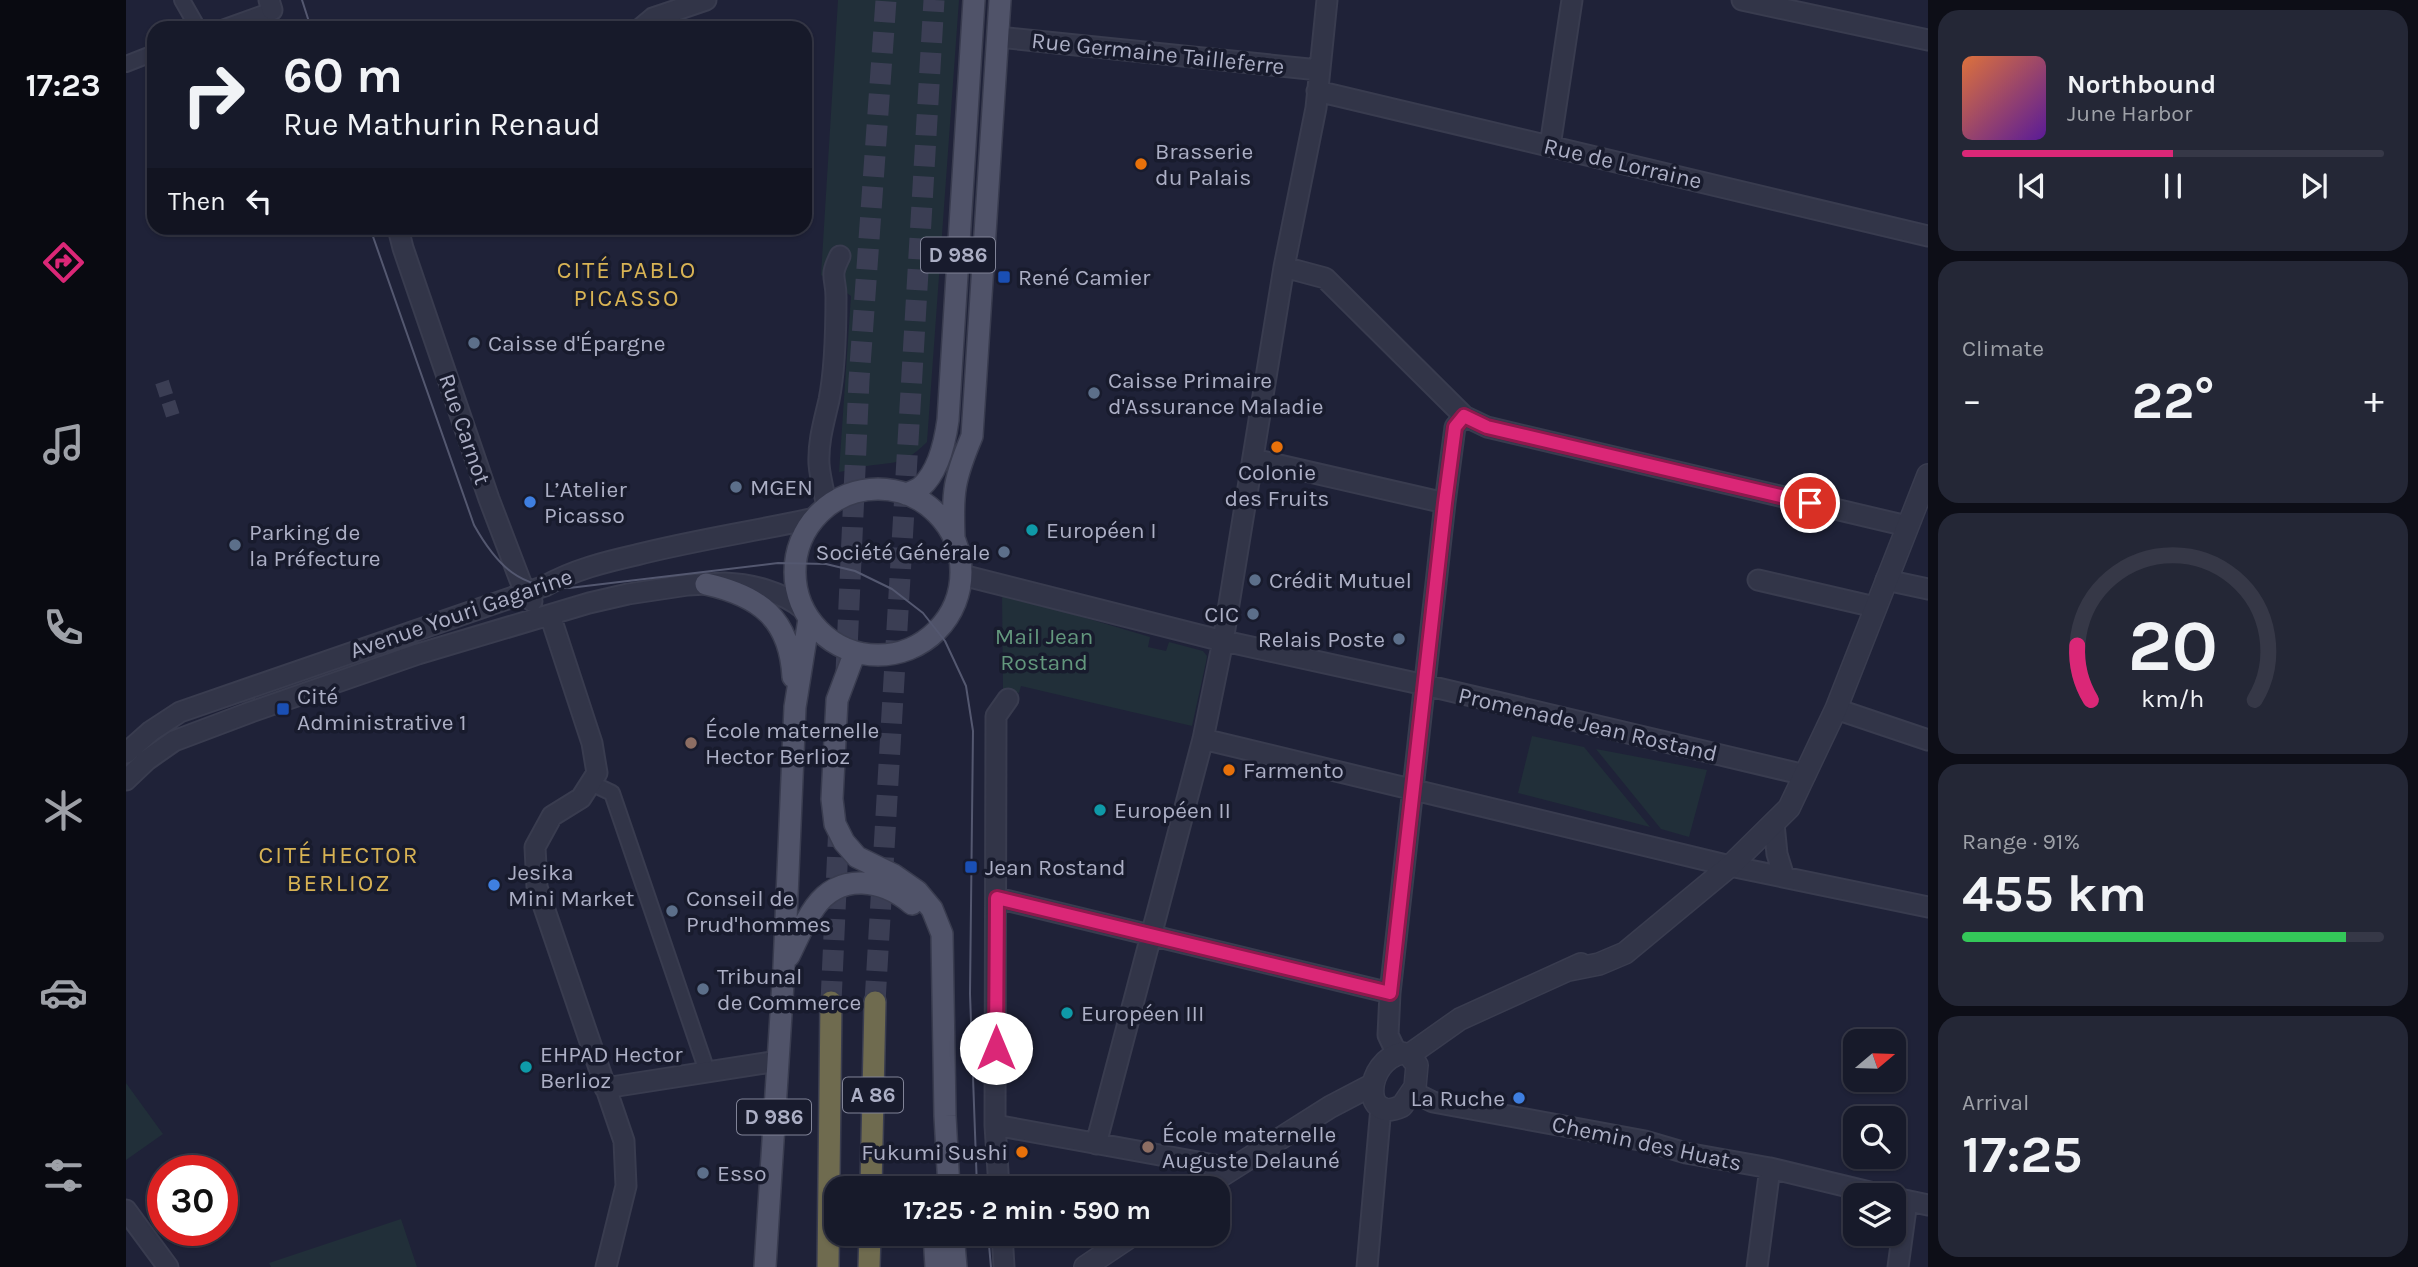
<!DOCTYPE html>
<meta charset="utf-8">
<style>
body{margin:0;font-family:Karla,sans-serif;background:#242736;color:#f1f3f6;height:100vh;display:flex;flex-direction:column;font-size:26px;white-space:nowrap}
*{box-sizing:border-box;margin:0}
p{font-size:23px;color:#9ea1a8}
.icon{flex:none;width:38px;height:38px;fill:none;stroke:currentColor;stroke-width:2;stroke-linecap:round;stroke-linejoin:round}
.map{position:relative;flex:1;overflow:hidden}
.side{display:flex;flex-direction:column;gap:10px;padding:10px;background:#0d0e17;width:490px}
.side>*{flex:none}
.banner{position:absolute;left:21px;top:21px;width:665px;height:214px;border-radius:21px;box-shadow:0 2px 5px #0004,0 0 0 2px #363847;background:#171a2a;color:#f1f3f6;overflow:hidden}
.needle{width:46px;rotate:71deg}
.tools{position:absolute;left:1717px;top:1029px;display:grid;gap:14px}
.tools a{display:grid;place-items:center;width:63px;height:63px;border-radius:14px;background:#171a2a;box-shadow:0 2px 5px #0004,0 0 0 2px #363847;font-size:35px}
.speed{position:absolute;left:21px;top:1155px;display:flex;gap:14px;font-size:35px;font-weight:700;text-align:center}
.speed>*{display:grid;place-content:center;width:91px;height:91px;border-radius:50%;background:#171a2a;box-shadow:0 2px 5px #0004,0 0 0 2px #363847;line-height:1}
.speed .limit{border:10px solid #d22;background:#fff;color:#111}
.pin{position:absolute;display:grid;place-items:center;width:60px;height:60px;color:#fff;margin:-30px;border:4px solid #fff;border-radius:50%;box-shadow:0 2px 7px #0007}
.me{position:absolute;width:77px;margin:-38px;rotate:0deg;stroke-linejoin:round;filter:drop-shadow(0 0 5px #0008)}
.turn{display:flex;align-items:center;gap:24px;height:147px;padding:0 21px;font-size:32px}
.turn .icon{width:91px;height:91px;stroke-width:2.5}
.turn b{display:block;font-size:49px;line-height:60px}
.then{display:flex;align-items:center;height:66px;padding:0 21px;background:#0003;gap:14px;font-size:26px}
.big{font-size:52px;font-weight:700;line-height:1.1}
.side .card{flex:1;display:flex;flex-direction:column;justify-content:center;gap:10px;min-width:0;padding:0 24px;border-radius:21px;background:#242736}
.side .dial{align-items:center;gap:0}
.dial svg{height:182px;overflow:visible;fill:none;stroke:#363847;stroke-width:7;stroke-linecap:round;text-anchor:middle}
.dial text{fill:#f1f3f6;stroke:none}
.song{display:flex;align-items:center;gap:21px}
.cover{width:84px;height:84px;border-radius:10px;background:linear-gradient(135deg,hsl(20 70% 55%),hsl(270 70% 35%))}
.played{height:7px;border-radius:4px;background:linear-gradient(90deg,#db2777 50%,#363847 50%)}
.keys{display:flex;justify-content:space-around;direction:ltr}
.heat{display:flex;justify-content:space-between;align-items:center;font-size:38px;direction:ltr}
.charge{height:10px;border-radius:5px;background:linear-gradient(90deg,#34c759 91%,#363847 0)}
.trip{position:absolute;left:698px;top:1176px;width:406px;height:70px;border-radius:21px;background:#171a2a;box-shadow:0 2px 5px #0004,0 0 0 2px #363847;font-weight:700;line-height:70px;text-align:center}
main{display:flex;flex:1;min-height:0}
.tab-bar{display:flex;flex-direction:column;width:126px;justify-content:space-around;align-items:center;background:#090a11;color:#9ea1a8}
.tab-bar .icon{width:49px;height:49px}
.tab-bar .current{color:#db2777}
.tab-bar b{font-size:32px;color:#f1f3f6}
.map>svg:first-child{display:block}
</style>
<main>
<nav class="tab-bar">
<b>17:23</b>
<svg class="icon current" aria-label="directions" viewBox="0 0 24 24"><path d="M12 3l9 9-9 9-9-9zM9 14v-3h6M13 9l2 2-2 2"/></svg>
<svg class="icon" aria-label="music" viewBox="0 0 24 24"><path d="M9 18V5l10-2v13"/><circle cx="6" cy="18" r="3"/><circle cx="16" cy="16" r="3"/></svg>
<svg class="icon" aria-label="phone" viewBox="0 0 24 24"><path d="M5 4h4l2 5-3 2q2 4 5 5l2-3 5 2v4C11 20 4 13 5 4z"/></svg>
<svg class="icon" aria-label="climate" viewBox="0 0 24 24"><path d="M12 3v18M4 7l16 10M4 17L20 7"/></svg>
<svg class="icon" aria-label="car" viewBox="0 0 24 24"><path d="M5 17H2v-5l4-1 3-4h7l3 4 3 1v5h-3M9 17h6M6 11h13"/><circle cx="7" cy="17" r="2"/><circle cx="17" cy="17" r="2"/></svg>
<svg class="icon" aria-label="filters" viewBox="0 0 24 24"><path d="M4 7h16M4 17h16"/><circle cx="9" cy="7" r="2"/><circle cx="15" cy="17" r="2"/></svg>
</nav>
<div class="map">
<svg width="1802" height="1267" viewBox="0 0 1802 1267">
<rect width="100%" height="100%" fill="#1f2238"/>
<!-- green -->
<path fill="#212f39" d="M 712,0 L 833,0 L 801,442 C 775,468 766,461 735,467 C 727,468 721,471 713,472 L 725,296 L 695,275 Z
M 876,593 L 1024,637 L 1022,647 L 1040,651 L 1043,642 L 1077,651 L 1081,656 L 1080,662 L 1066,726 L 895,686 L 893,693 L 877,689 Z
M 1406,736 L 1458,747 L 1524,827 L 1392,793 Z
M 1470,749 L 1581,770 L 1563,837 L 1535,829 Z
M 0,1083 L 37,1134 L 0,1160 Z
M 275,1219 L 291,1267 L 145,1267 L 143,1263 Z"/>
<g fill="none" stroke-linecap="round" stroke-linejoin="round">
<!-- pedestrian-tunnel -->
<path stroke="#3b3e54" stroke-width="14" stroke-dasharray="14 7" stroke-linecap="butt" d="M 36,382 L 47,416"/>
<!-- motorway-tunnel -->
<path stroke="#3b3e54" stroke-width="21" stroke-dasharray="21 10" stroke-linecap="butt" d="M 720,672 L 733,380 L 760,0
M 705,1002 L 713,823
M 749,1002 L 808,0"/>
<defs>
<path id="pedestrian" d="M 56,0 L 72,28
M 96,28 L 146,10
M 0,64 L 28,53
M 465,783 L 486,793 L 581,1071"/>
<path id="minor" d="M 143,0 L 146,10
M 1201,0 L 1190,108 L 1158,267 L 1199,278 L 1338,416 L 1361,427 L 1781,526
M 1616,0 L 1802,40
M 515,28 L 527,18 L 580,0
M 872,37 L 1193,70
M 1191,91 L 1802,236
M 1424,146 L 1446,0
M 272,228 L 277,248 L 363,499 L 399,593 L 406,601
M 1127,459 L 1319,503
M 701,506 C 698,492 694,478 693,464 C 692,441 698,422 703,400 C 709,370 710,327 710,297 C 710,276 703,278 714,256
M 836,575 L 1089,639 L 1299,685 L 1679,775
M 1632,580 L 1749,607
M 1760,580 L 1802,589
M 424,615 L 466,743 L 471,773 L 455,798 L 426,816 L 409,847 L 411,887 L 498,1141 L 500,1186 L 480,1267
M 1710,709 L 1802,740
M 1077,739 L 1604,866 L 1802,907
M 0,753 L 25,731 L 54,712 L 419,586 C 447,570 479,562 510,555 C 569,540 630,531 689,518
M 0,780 L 21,760 L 48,741 L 125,712 L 292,654 L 463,603 L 502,594 L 562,585 L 599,583 C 625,584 657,592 677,609
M 1648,824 L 1651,854 L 1658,877
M 871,898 L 1264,993
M 1271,1054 L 1262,1035 L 1264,993 L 1319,503 L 1329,427 L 1338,416
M 479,1088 L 652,1061
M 1287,1092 L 1307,1102 L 1519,1141 L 1560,1153 L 1644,1168 L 1756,1195
M 869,1125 L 1105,1168
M 970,1144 L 1077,739 L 1097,641 L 1158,267
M 873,1188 L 869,1125 L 870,716 L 882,699
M 1769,1198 L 1802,1205
M 0,1210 L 42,1267
M 876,1234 L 878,1267
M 1241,1267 L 1255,1107
M 1631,1267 L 1644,1168
M 1772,1267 L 1781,1201"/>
<path id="tertiary" d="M 1443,970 L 1473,964 L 1499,953 L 1604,866 L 1663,808 L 1710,709 L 1802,475
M 1276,1053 L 1283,1055 L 1291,1065 L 1289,1087 L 1276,1106 C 1235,1125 1239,1061 1276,1053 Z
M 1283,1055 L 1334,1019 L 1455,964
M 1076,1188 L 1204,1107 L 1246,1085
M 959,1267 L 1008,1234"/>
<path id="primary" d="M669 572a83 83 0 1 1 166 0a83 83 0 1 1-166 0Z
M 780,494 C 785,492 791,490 795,487 C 813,471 819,442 822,420 L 848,0
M 828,538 C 826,492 828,479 846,436 L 874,0
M 580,584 C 634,596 664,619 667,677
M 729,652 L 711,700 L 706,799 L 709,824 L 718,842 L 731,857 L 768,875 L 791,891 L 806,909 L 816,934 L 819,1116 L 823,1188
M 663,956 C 671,940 678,922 689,907 C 714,872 757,879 786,904
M 808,1234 L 810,1267
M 827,1234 L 830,1267
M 639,1267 L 658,967 L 669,707 L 683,619"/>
<path id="motorway" d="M 745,1188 L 749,1002
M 702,1267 L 705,1002
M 743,1267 L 744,1234"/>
</defs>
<!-- pedestrian casing -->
<use href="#pedestrian" stroke="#393c4f" stroke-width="18"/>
<!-- minor casing -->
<use href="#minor" stroke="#393c4f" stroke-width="23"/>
<!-- tertiary casing -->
<use href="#tertiary" stroke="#393c4f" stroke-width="24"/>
<!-- primary casing -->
<use href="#primary" stroke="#393c4f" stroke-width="24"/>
<!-- motorway casing -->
<use href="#motorway" stroke="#3a3d50" stroke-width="24"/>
<!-- pedestrian -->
<use href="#pedestrian" stroke="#323548" stroke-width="14"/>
<!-- minor -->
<use href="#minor" stroke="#323548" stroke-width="19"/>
<!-- tertiary -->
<use href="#tertiary" stroke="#323548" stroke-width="21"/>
<!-- primary -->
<use href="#primary" stroke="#505369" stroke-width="21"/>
<!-- motorway -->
<use href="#motorway" stroke="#6f6b4f" stroke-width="21"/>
<!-- tram -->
<path stroke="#545870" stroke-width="2" d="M 176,0 L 185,28
M 244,228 L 348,525 C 371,566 394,589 443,588 L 652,563 L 700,564 L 729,571 L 766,589 L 797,613 L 819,641 L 840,686 L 847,731 L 844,994 L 851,1188
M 862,1234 L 865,1267"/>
</g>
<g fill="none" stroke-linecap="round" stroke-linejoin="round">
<defs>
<path id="route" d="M 870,1048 L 871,898 L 1264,993 L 1319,503 L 1329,427 L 1338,416 L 1361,427 L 1684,503"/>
</defs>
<!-- route casing -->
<use href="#route" stroke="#8e194d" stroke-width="18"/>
<!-- route -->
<use href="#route" stroke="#db2777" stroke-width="12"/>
</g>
<!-- markers -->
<g fill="#e8710a" stroke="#181b2d" stroke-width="2.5">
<circle cx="1015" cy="164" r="7"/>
<circle cx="1151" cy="447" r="7"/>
<circle cx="1103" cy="770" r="7"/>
<circle cx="896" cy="1152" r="7"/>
</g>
<g fill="#1a4fb4" stroke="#181b2d" stroke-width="2.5">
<rect x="871" y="270" width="14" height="14" rx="3.5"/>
<rect x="150" y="702" width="14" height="14" rx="3.5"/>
<rect x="838" y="860" width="14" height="14" rx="3.5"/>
</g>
<g fill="#5c6f8a" stroke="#181b2d" stroke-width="2.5">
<circle cx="348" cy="343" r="7"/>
<circle cx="968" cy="393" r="7"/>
<circle cx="610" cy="487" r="7"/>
<circle cx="109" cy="545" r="7"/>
<circle cx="878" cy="552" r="7"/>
<circle cx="1129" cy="580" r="7"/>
<circle cx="1127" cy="614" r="7"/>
<circle cx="1273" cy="639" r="7"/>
<circle cx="546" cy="911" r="7"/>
<circle cx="577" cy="989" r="7"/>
<circle cx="577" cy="1173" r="7"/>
</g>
<g fill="#3f7fe0" stroke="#181b2d" stroke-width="2.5">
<circle cx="404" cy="502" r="7"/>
<circle cx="368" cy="885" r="7"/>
<circle cx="1393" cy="1098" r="7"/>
</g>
<g fill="#0f9aa8" stroke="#181b2d" stroke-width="2.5">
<circle cx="906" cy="530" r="7"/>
<circle cx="974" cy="810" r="7"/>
<circle cx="941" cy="1013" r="7"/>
<circle cx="400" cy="1067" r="7"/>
</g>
<g fill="#8d6e63" stroke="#181b2d" stroke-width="2.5">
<circle cx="565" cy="743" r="7"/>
<circle cx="1022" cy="1147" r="7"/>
</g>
<g text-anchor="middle" stroke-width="7" stroke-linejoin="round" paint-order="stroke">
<!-- shield labels -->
<g fill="#181b2d" stroke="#808397" stroke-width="2">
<rect x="795" y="237.5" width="74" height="35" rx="5"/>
<rect x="717" y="1077.5" width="60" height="35" rx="5"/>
<rect x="611" y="1099.5" width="74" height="35" rx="5"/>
</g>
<g font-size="21" font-weight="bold" fill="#acafc5">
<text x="832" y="262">D 986</text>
<text x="747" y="1102">A 86</text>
<text x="648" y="1124">D 986</text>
</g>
<!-- street labels -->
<g font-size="23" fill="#acafc5" stroke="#181b2d">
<text transform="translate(1032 53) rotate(6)" y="8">Rue Germaine Tailleferre</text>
<text transform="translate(1497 163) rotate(13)" y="8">Rue de Lorraine</text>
<text transform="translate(339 429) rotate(71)" y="8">Rue Carnot</text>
<text transform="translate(335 613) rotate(-19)" y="8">Avenue Youri Gagarine</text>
<text transform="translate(1462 724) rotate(13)" y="8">Promenade Jean Rostand</text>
<text transform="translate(1521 1143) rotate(12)" y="8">Chemin des Huats</text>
</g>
<!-- poi labels -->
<g font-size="23" fill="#acafc5" stroke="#181b2d" text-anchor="start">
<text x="1029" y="159">Brasserie<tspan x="1029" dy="26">du Palais</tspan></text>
<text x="892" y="285">René Camier</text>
<text x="362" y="351">Caisse d'Épargne</text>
<text x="982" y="388">Caisse Primaire<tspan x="982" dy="26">d'Assurance Maladie</tspan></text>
<text x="1151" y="480" text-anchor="middle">Colonie<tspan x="1151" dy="26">des Fruits</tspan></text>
<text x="624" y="495">MGEN</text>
<text x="418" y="497">L’Atelier<tspan x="418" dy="26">Picasso</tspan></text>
<text x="920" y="538">Européen I</text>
<text x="123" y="540">Parking de<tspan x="123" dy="26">la Préfecture</tspan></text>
<text x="864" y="560" text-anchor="end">Société Générale</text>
<text x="1143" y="588">Crédit Mutuel</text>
<text x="1113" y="622" text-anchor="end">CIC</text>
<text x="1259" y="647" text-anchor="end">Relais Poste</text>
<text x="171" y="704">Cité<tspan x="171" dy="26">Administrative 1</tspan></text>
<text x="579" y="738">École maternelle<tspan x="579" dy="26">Hector Berlioz</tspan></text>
<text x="1117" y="778">Farmento</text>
<text x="988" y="818">Européen II</text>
<text x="859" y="875">Jean Rostand</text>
<text x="382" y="880">Jesika<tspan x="382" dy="26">Mini Market</tspan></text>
<text x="560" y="906">Conseil de<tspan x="560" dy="26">Prud'hommes</tspan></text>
<text x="591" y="984">Tribunal<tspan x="591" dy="26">de Commerce</tspan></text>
<text x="955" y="1021">Européen III</text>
<text x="414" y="1062">EHPAD Hector<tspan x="414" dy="26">Berlioz</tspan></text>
<text x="1379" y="1106" text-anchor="end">La Ruche</text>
<text x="1036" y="1142">École maternelle<tspan x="1036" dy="26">Auguste Delauné</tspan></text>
<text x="882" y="1160" text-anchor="end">Fukumi Sushi</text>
<text x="591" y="1181">Esso</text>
</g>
<!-- park labels -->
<g font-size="23" fill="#63977d" stroke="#181b2d">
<text x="918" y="644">Mail Jean<tspan x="918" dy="26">Rostand</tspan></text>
</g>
<!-- neighbourhood labels -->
<g font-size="24" letter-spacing="2" fill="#d8b354" stroke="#181b2d">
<text x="501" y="278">CITÉ PABLO<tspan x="501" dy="28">PICASSO</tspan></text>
<text x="213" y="863">CITÉ HECTOR<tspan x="213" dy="28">BERLIOZ</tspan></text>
</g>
</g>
</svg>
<div class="tools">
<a><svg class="needle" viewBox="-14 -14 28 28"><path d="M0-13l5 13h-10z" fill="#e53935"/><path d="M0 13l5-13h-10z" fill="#9ea1a8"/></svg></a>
<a><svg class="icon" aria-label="search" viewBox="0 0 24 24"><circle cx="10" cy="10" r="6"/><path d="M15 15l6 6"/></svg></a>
<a><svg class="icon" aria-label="layers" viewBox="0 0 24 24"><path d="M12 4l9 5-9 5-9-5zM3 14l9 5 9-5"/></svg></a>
</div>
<div class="speed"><div class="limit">30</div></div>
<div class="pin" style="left:1684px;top:503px;background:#d93025"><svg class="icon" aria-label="arrive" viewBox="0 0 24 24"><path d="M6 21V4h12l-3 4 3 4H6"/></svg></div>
<svg class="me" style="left:870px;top:1048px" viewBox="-20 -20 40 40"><circle r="19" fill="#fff"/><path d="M0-13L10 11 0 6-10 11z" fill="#db2777"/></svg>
<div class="trip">17:25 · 2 min · 590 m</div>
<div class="banner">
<div class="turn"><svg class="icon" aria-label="right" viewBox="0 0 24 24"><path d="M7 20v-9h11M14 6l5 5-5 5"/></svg><div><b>60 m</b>Rue Mathurin Renaud</div></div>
<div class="then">Then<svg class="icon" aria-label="left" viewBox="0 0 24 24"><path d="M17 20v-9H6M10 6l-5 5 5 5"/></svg></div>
</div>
</div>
<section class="side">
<div class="card">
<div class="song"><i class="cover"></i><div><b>Northbound</b><p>June Harbor</p></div></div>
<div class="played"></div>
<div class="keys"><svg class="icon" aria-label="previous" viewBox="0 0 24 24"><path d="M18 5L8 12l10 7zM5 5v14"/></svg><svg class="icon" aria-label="pause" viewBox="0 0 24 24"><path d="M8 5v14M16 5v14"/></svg><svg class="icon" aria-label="next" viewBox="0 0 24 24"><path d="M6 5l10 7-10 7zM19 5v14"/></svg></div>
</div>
<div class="card"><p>Climate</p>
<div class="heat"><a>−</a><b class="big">22°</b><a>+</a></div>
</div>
<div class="card dial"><svg viewBox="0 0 100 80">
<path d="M14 69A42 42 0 1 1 86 69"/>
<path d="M14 69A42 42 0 0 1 8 45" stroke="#db2777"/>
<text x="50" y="56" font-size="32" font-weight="700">20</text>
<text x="50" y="72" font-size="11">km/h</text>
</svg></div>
<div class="card"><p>Range · 91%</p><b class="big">455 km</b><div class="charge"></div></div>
<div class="card"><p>Arrival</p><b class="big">17:25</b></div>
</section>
</main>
